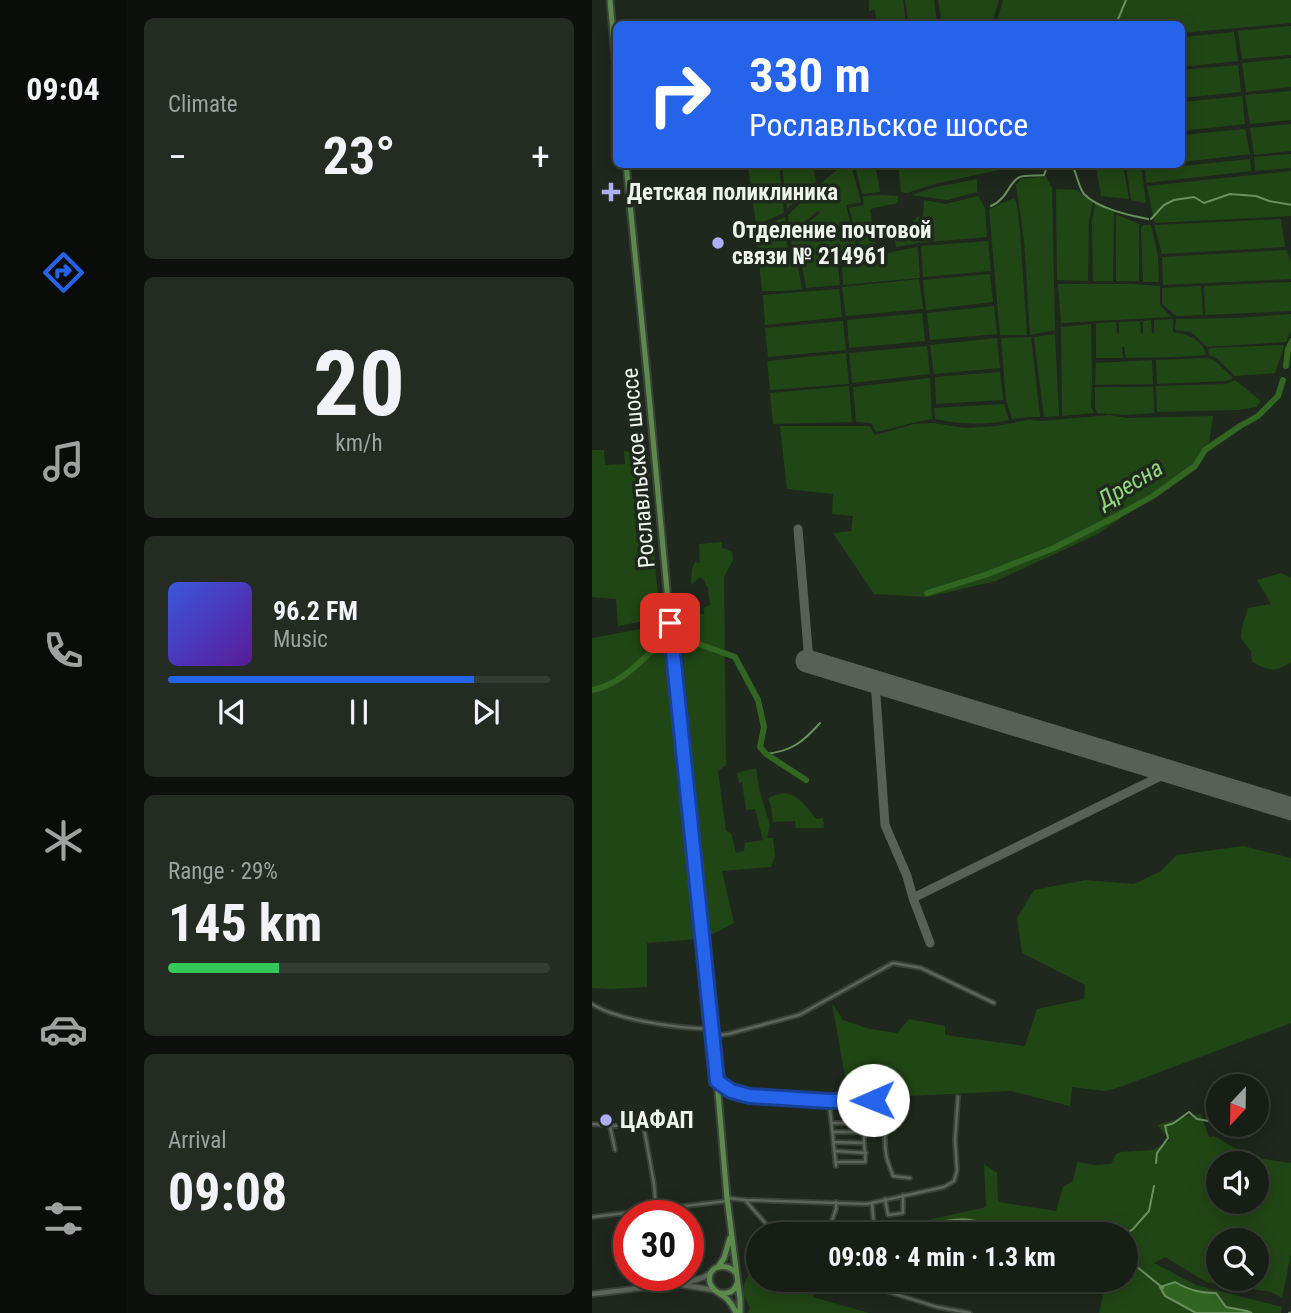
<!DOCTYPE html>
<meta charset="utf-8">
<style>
body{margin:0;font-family:"Roboto Condensed",sans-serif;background:#242b22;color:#f1f3f6;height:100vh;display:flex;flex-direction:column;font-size:26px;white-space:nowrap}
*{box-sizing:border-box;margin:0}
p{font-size:23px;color:#9ea2a0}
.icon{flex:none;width:38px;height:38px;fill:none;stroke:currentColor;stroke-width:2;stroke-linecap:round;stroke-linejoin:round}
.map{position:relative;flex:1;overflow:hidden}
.sheet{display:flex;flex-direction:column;gap:18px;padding:18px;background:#0d100c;width:466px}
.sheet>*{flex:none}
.banner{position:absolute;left:21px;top:21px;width:572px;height:147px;border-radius:10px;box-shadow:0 4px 18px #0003,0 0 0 2px #363c34;background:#2563eb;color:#fff;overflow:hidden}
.needle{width:46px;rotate:202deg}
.buttons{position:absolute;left:614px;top:1074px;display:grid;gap:14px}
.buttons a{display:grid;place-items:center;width:63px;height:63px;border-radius:50%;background:#171e15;box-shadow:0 4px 18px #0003,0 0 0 2px #363c34;font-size:35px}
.speed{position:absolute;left:21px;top:1200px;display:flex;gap:14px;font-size:35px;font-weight:700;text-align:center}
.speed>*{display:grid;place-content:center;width:91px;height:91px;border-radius:50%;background:#171e15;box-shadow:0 4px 18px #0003,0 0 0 2px #363c34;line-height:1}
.speed .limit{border:10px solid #d22;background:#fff;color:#111}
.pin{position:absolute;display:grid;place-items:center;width:60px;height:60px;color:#fff;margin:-30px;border-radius:14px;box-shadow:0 4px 10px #0006}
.me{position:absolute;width:77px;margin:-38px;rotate:269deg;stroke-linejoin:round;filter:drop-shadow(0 0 5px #0008)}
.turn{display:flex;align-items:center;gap:24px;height:147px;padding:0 21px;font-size:32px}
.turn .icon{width:91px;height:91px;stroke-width:2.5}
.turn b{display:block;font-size:49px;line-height:60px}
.big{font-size:52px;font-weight:700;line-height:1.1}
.sheet .card{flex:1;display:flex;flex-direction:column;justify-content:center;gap:10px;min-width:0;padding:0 24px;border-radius:10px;background:#242b22}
.sheet .dial{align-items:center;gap:0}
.dial b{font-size:91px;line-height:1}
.song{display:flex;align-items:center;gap:21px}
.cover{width:84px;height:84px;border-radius:10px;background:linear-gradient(135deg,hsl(230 70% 55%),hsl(270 70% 35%))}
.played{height:7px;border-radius:4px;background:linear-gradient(90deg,#2563eb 80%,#363c34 80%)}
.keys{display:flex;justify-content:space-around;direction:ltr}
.heat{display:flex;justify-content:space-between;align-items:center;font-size:38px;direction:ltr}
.charge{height:10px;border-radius:5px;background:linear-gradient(90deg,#34c759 29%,#363c34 0)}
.trip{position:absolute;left:154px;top:1222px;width:392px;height:70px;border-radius:35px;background:#171e15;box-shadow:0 4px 18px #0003,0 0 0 2px #363c34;font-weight:700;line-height:70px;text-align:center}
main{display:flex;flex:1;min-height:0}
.tabs{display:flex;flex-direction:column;width:126px;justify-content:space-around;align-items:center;background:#090c08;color:#9ea2a0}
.tabs .icon{width:49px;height:49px}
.tabs .on{color:#2563eb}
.tabs b{font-size:32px;color:#f1f3f6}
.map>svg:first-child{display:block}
</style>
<main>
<nav class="tabs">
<b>09:04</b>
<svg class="icon on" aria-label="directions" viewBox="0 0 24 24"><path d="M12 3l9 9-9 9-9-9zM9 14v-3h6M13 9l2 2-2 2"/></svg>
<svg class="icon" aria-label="music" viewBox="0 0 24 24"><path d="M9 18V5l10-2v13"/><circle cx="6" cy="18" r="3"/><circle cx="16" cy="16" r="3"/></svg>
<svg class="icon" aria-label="phone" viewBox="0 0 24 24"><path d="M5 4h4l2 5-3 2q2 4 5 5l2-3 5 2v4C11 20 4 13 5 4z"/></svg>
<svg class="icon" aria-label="climate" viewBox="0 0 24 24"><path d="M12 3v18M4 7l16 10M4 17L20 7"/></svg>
<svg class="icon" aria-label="car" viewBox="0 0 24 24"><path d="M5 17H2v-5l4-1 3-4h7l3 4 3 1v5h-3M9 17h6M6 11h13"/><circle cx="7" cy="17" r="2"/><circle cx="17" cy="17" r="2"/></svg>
<svg class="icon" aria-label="filters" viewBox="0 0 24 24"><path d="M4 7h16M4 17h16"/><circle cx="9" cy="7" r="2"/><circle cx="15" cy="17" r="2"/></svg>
</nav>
<section class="sheet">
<div class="card"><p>Climate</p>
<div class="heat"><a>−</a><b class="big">23°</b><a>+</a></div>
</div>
<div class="card dial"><b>20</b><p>km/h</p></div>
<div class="card">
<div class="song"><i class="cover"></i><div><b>96.2 FM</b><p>Music</p></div></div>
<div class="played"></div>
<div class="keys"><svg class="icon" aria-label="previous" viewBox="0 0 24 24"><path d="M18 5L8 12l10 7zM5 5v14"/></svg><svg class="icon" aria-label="pause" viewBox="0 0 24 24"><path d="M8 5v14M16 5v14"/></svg><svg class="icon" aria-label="next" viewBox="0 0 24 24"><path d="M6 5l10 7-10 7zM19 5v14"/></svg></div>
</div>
<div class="card"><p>Range · 29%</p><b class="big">145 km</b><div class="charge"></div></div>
<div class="card"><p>Arrival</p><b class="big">09:08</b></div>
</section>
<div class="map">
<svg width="700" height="1313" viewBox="0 0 700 1313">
<rect width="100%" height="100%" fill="#1f281c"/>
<!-- green -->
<path fill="#214615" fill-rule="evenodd" d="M 277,0 L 311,0 L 314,24 L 285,24 L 283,10 L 277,11 Z
M 313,0 L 342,0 L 345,24 L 317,24 Z
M 346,0 L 407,0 L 400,24 L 350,24 Z
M 411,0 L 699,0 L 699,23 L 590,33 L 590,24 L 404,24 Z
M 699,26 L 699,55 L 650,59 L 646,31 Z
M 642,32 L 646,61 L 590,67 L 590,37 Z
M 699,58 L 699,87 L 654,92 L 650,63 Z
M 646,65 L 649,92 L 590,98 L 590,70 Z
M 699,91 L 699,120 L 658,124 L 653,95 Z
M 650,96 L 653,124 L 590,131 L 590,102 Z
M 699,124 L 699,151 L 662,155 L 658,128 Z
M 653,129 L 658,154 L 590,162 L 590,135 Z
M 699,154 L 699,168 L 663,171 L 662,157 Z
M 658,159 L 659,171 L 554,183 L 553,170 Z
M 156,165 L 187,165 L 192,213 L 164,225 Z
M 190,165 L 221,165 L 224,182 L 195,209 Z
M 251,165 L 259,165 L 269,202 L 254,205 L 267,256 L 251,261 L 246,266 L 248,285 L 214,288 L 211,270 L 201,252 L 198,237 L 228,213 L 226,211 L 198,233 L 196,215 L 226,186 L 234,195 L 235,194 L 228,184 Z
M 263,165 L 283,165 L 288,192 L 270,194 Z
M 306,165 L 306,164 L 429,165 L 343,184 L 315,193 L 309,192 Z
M 504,165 L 531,165 L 537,199 L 509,196 Z
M 534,165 L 549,165 L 554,203 L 539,200 Z
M 699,171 L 699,216 L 563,223 L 562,221 L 555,186 Z
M 454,176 L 460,188 L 463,330 L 438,335 L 432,240 L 424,185 L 429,179 Z
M 385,179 L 385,192 L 355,200 L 319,195 L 344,187 Z
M 464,189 L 484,190 L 501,202 L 497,220 L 496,281 L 465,280 Z
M 290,195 L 306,196 L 306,203 L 278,209 L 285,252 L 270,255 L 257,208 L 272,205 L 271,196 Z
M 386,196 L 393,208 L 395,237 L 327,243 L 304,247 L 301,231 L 316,226 L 325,217 L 331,216 L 332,200 L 354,204 Z
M 422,198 L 425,204 L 428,231 L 435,335 L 408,335 L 397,209 Z
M 503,203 L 522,212 L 521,281 L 501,281 L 500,221 Z
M 524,214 L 547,224 L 547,281 L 524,281 Z
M 193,217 L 195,245 L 200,259 L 206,267 L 210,289 L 191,291 L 170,291 L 164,229 Z
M 689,219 L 693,247 L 570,254 L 562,225 Z
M 551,225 L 559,225 L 566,256 L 567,282 L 551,282 L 549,228 Z
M 396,241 L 399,271 L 331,277 L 329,246 Z
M 326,247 L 328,278 L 251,285 L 250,268 L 254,265 L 304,251 Z
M 695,250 L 699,263 L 699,279 L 571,285 L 570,257 Z
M 398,274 L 401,302 L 334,310 L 331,280 Z
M 327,279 L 331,309 L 254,316 L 250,287 Z
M 699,282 L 699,311 L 613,315 L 612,286 Z
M 466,284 L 539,284 L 568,286 L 568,305 L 579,317 L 469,323 Z
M 609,286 L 611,315 L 584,316 L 570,304 L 570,288 Z
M 247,289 L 250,317 L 173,325 L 171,295 Z
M 402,306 L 405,334 L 338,340 L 335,313 Z
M 330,313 L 333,341 L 257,348 L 255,320 Z
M 699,314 L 699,331 L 694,342 L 615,347 L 599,332 L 583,330 L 584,319 L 644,318 Z
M 581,319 L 581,332 C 595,334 611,339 614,355 L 585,357 L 534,358 L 532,347 L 530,347 L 531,358 L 504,358 L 504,323 L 524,322 L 525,333 L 527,334 L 527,322 L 548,321 L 549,333 L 551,334 L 551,321 L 559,320 L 560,333 L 562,334 L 562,320 Z
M 251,321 L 254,350 L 176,357 L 173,328 Z
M 499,324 L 500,380 L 499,407 L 502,413 L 470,416 L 469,327 Z
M 463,334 L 467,416 L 452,417 L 442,337 Z
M 439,337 L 448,417 L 436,417 L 420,419 L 414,400 L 409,338 Z
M 405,338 L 408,368 L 342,374 L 338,345 Z
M 691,345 L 692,347 L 683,373 L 643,376 L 624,358 L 617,355 L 616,351 L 617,348 Z
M 335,346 L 338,374 L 260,383 L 257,353 Z
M 254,353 L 257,384 L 178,390 L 175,361 Z
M 616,358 L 623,361 L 641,378 L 634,381 L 565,384 L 564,360 Z
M 560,360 L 561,384 L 503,385 L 504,363 Z
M 408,372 L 411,400 L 344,404 L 343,377 Z
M 338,378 L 340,419 C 321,422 303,428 284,432 L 279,423 L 264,422 L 261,387 Z
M 643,380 L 669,401 L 665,407 L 646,410 L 565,412 L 564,386 L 634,384 Z
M 257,386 L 260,422 L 181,424 L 178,393 Z
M 503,387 L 561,387 L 562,413 L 534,415 L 505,413 L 503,407 Z
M 412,404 L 417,420 C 390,426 370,424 343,419 L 342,408 Z
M 517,415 L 535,418 L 621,416 L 616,450 L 582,480 L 506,534 L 404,581 L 335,597 L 282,594 L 241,533 L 259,531 L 261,516 L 240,514 L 241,494 L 195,489 L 188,426 L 277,426 L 283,435 L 322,424 L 341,423 L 373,428 L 404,426 L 436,420 L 451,421 Z
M 0,450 L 12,450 L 13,465 L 33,464 L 32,451 L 57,455 L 64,576 L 69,618 L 26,626 L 24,599 L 0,597 Z
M 130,542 L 130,548 L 140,551 L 141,560 L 132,577 L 134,765 L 126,771 L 134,831 L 139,833 L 144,853 L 152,851 L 153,843 L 171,840 L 163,809 L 154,810 L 150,782 L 147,783 L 145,773 L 164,768 L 167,789 L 178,825 L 175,838 L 181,838 L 183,856 L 179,867 L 130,871 L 142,923 L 117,936 L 87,614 L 112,614 L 112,608 L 118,605 L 116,587 L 114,586 L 113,581 L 108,577 L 99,585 L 100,569 L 103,562 L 108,563 L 107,544 Z
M 689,573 L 699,578 L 699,662 C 684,673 676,670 660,662 L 659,651 L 649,638 L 650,627 L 656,608 L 679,604 L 665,580 Z
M 65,626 L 74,629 L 85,780 L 100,881 L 106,939 L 55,943 L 55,987 L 19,989 L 0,988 L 0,638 Z
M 192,793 C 206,794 216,808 224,819 L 231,818 L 232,828 L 204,828 L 203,821 L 181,822 L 179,806 L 176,798 L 183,795 Z
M 651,846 L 699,858 L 699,1023 L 528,1087 L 513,1091 L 480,1087 L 478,1106 L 419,1091 L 257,1099 L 240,1003 L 251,1020 L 278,1029 L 305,1033 L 317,1019 L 353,1026 L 353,1035 L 433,1046 L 445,1009 L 492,999 L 493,985 L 430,953 L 425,918 L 442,890 L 493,880 L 542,884 L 569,871 L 585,855 Z
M 609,1114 L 617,1137 L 622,1136 L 658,1157 L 699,1163 L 699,1254 L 690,1298 L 679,1292 L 614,1282 L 573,1257 L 562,1263 L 604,1285 L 690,1307 L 689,1313 L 507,1313 L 515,1279 L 534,1279 L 534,1234 L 411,1234 L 369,1224 L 360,1234 L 321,1234 L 322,1228 L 340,1219 L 394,1207 L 392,1164 L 405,1173 L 406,1202 L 464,1211 L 471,1187 L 481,1181 L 485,1162 L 502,1165 L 519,1164 L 524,1154 L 529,1152 L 561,1150 L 578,1140 L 565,1125 L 593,1117 ZM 626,1164 L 665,1164 L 665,1202 L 626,1202 ZM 626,1241 L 665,1241 L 665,1279 L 626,1279 Z
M 160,1274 L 174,1286 L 180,1287 L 224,1279 L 221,1297 L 277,1313 L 156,1313 L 158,1308 C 151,1294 148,1291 156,1275 Z"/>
<!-- water -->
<path fill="#316521" stroke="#6a905e" stroke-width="2" d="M 583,1282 C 597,1290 608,1293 624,1293 L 634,1307 L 655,1311 L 660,1313 L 604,1313 L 573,1296 L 568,1287 Z"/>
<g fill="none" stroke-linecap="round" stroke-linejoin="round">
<!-- stream -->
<path stroke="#6a905e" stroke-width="2" d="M 524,24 L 534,0
M 473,164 L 481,167 C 485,175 487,188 492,194 C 505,208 538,216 556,219
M 399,206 C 416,199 417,181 428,177 C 433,175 447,176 452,175 L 456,164
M 559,219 L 572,205 L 582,200 L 602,197 L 612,203 L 638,194 L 664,196 L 677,201 L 700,205
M 174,754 C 200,751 211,742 228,723
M 564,1163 L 565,1153 L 576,1138 L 573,1126 L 582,1123 L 597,1112 L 605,1119 L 617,1121
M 327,1234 C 359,1207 399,1224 436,1234
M 534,1234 L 541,1229 L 557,1211 L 562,1186
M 534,1258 L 571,1288
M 697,1313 L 700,1312"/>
<!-- river -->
<path stroke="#316521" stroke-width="6" d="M 694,366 L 696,349 L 700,341
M 335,593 L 393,575 L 462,548 L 527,515 L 561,496 L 603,466 L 613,450 L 648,426 L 666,416 L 686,396 L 691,380
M 93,639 L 143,657 L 166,700 L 172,727 L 168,747 L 174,754 L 214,780
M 0,690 C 31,684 49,659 72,641"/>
<!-- taxiway -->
<path stroke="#596156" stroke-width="9" d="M 206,529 L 217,661
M 283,681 L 293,825 L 315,876 L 321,898 L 338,943
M 321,898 L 577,772"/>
<!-- runway -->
<path stroke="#596156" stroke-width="23" d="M 215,661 L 700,809"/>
<defs>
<path id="street" d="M 0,1004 C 26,1021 88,1028 119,1029
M 120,1036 L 136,1034 L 207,1015 L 301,963 L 329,968 L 402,1003
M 125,1081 L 139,1091 L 158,1096 L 237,1101 L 281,1100 C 300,1117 290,1132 294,1154 C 295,1162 299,1169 301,1176 L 318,1178
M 237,1101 L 244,1166
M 240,1123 L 271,1123 C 273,1130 272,1134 272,1140 C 272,1148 274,1154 273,1162 L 243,1162
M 0,1124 L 52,1128 L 62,1184 L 64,1209
M 18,1126 L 23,1150
M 241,1132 L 273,1132
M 242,1142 L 272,1143
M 242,1151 L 274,1153
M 135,1198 L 153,1200 L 183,1234
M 293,1199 L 296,1215 L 311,1213 L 311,1195
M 153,1200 L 275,1204 L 352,1187 L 362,1181 L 365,1170 L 363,1140 L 366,1097
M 280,1203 L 282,1227 L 285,1226 L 286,1234
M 0,1217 L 135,1201
M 238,1226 L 244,1209 L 244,1202
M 245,1279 L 284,1288 L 345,1307 L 378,1313
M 288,1279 L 289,1289"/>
<path id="secondary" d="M 90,1285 L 122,1290
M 0,1294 L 97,1282 L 112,1277 L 121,1271"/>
<path id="primary" d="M 18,0 L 24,68
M 34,164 L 55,374 L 78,623 L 125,1081 L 135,1198 L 148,1299 L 148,1313
M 126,1267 L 132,1258 L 138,1238
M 129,1293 C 137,1294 143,1291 145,1283
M 144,1313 C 142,1308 139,1303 135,1299 C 129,1293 121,1292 118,1283 C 114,1266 134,1261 144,1273"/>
</defs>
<!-- street casing -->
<use href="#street" stroke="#3b423a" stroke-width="6"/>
<!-- secondary casing -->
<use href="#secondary" stroke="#3b423a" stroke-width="8"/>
<!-- primary casing -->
<use href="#primary" stroke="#3b423a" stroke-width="9"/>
<!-- street -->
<use href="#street" stroke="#5b6558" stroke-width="2.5"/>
<!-- secondary -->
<use href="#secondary" stroke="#5b6558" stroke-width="4.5"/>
<!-- primary -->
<use href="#primary" stroke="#5b8a4c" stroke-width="5"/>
</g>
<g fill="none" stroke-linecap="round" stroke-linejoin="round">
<defs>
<path id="route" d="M 78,623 L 125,1081 L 139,1091 L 158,1096 L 237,1101 L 281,1100"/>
</defs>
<!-- route casing -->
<use href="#route" stroke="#184099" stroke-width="18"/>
<!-- route -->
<use href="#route" stroke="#2563eb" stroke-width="12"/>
</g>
<!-- markers -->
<g fill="#adaffb" stroke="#1f281c" stroke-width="2.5">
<path d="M15.5 181.5h7v7h7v7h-7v7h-7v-7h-7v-7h7z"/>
<circle cx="126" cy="243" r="7"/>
<circle cx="14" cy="1120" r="7"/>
</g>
<g text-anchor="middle" stroke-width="7" stroke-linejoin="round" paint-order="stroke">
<!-- poi labels -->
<g font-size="23" font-weight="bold" fill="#eff5ed" stroke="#1f281c" text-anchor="start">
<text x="35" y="200">Детская поликлиника</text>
<text x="140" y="238">Отделение почтовой<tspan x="140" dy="26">связи № 214961</tspan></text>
<text x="28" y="1128">ЦАФАП</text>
</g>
<!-- street labels -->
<g font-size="23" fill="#eff5ed" stroke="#1f281c">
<text transform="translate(46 468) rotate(-95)" y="8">Рославльское шоссе</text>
</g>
<!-- water labels -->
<g font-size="24" font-style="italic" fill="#90d87b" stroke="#1f281c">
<text transform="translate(538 484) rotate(-31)" y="8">Дресна</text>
</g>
</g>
</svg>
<div class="buttons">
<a><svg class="needle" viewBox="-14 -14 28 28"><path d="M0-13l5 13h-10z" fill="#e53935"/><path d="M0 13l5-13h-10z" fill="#9ea2a0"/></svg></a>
<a><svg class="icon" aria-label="sound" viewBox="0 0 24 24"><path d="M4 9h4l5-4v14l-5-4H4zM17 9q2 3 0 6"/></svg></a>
<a><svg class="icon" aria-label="search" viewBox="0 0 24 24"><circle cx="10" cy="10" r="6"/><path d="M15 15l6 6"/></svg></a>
</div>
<div class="speed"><div class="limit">30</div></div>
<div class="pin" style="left:78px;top:623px;background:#d93025"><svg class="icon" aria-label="arrive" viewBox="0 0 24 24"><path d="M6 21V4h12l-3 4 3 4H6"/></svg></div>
<svg class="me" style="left:281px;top:1100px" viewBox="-20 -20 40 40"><circle r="19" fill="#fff"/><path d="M0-13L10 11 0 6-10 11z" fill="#2563eb"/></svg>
<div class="trip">09:08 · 4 min · 1.3 km</div>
<div class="banner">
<div class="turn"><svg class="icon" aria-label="right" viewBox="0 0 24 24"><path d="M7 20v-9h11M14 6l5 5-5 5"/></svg><div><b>330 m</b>Рославльское шоссе</div></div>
</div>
</div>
</main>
